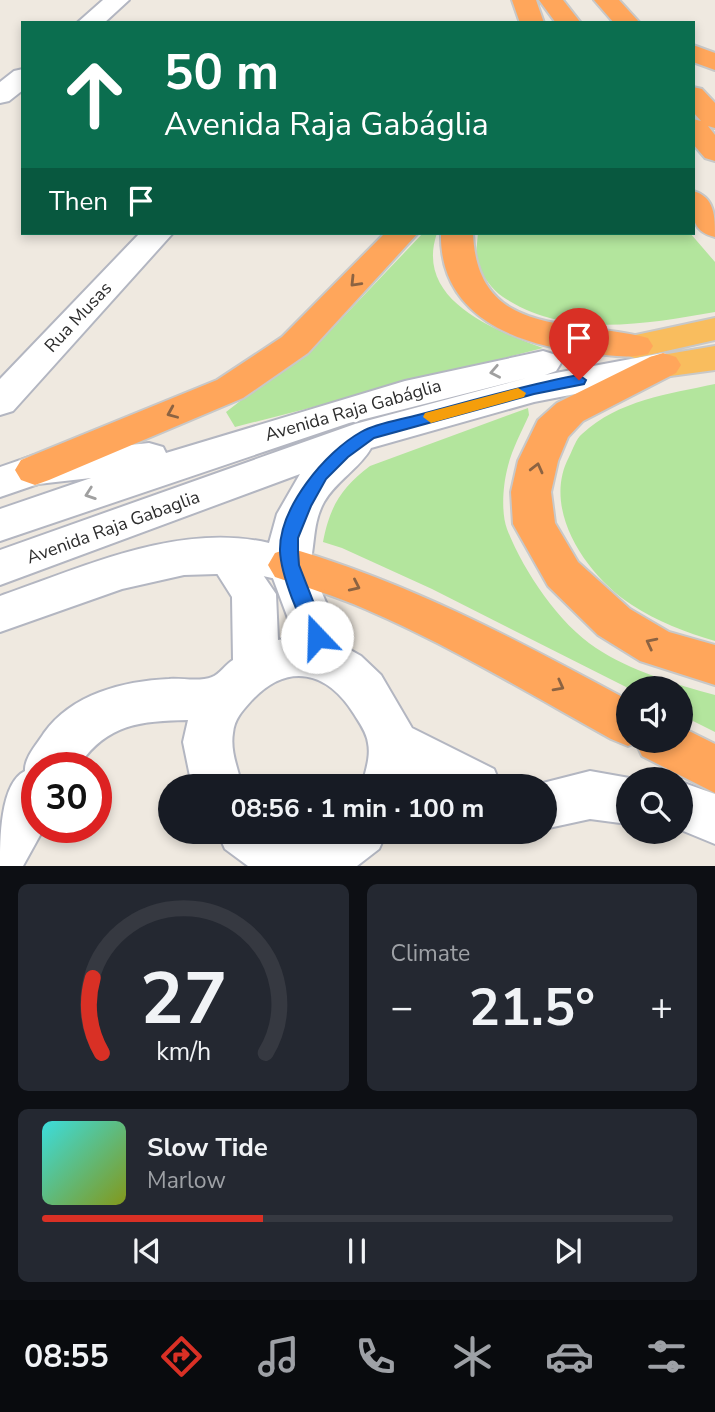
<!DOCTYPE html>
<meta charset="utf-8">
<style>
body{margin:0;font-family:"Nunito Sans",sans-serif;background:#242831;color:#f1f3f6;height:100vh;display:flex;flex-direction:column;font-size:26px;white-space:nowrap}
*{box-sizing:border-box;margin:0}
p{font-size:23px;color:#9ea1a6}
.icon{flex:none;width:38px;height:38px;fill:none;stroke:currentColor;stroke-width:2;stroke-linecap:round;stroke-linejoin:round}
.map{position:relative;height:866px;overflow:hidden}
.sheet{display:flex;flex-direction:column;gap:18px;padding:18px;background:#0d0f14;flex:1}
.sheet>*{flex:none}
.top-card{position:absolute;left:21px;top:21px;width:674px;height:214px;border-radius:0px;box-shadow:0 4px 10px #0003;background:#0b6e4f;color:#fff;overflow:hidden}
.fabs{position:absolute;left:616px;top:676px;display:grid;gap:14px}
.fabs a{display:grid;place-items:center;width:77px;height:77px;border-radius:50%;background:#171b24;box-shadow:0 4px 10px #0003;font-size:35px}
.speed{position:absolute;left:21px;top:752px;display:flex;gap:14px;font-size:35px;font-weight:700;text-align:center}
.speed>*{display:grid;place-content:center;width:91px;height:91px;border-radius:50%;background:#171b24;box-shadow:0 4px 10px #0003;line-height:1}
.speed .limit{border:10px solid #d22;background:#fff;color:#111}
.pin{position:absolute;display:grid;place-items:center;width:60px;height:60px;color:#fff;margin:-72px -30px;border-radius:50% 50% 50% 0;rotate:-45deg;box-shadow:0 0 7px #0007}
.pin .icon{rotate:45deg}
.me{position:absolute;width:77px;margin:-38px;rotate:339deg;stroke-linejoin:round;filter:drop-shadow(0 0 5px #0008)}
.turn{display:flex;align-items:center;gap:24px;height:147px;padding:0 28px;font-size:32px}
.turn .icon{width:91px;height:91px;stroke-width:2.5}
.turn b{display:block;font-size:49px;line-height:60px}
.then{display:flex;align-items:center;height:66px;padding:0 28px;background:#0003;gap:14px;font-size:26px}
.big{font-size:52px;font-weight:700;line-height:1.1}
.sheet .card{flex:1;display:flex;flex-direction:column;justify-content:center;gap:10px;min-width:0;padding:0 24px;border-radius:10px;background:#242831}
.sheet .dial{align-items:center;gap:0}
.dial svg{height:182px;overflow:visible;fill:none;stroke:#363941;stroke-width:7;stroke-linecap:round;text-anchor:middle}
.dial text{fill:#f1f3f6;stroke:none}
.song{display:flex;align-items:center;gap:21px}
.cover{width:84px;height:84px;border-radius:10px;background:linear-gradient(135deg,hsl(180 70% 55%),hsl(70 70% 35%))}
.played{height:7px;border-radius:4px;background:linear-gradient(90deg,#d93025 35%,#363941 35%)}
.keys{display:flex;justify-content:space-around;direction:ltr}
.heat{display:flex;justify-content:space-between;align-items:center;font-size:38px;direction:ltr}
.sheet .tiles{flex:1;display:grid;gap:18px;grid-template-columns:1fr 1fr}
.card:last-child{grid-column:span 2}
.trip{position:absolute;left:158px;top:774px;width:399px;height:70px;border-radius:35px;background:#171b24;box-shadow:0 4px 10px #0003;font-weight:700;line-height:70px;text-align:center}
.menu{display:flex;height:112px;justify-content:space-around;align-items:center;background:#090b0e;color:#9ea1a6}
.menu .icon{width:49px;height:49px}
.menu .current{color:#d93025}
.menu b{font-size:32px;color:#f1f3f6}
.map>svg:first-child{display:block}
</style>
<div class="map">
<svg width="715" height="866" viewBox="0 0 715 866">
<rect width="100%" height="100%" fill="#efe9e0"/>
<!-- green -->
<path fill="#b3e59d" d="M 423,233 L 437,233 C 414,300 494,330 543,348 L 235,427 L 226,412 L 329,332 Z
M 478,233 L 690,233 L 715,262 L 715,312 C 645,324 567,339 503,297 C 492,290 483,275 475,264 Z
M 715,384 L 715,641 C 687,633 656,621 632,605 C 587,576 541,510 569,457 C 573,449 576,439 582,434 C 619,400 668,394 715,384 Z
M 528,408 L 529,415 C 521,433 511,451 507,470 C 503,486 501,513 507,529 C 523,570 558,623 596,648 C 629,670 677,685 715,695 L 715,732 L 681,715 L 681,688 L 628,688 L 432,589 L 342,548 L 323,542 C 330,506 341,488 370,466 Z"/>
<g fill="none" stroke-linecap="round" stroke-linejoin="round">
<defs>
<path id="minor" d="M 103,0 L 129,0 L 104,23 L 77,23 Z
M 23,69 L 23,90 L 9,101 L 0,103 L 0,82 L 14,71 Z
M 140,233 L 173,233 L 13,411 L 0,415 L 0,379 Z
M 227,539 L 242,544 L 276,594 L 278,640 L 295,637 L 268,565 L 275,553 L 290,548 L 305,553 L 345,647 L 361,656 L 381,675 L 412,728 L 494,769 L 501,786 L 426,786 L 414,779 L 412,786 L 362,786 C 365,772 371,757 368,743 C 367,733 359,722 354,714 C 327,671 288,662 252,700 C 243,710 234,719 233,733 C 230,751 238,769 242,786 L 192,786 L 183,742 L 188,720 C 139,721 106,724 77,768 L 37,768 L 37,828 L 44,828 L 23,866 L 0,866 C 0,840 0,783 25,771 C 24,758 37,744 44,733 C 72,694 123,681 169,679 C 181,678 201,682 212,677 C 219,675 226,664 233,660 L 232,597 L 206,556 L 212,544 Z
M 590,771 L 635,779 L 628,779 L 628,824 L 590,819 L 544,829 L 544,786 L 531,786 Z
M 681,782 L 715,794 L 715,844 L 681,830 Z
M 217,831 L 387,831 L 379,849 L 357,866 L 248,866 L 225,849 Z"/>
<path id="secondary" d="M 543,351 L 556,355 L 561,363 L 556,371 L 545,375 L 663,353 L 676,357 L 681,365 L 676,373 L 663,377 L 534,402 L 371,448 C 360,468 336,481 324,502 C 310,527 317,554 305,577 L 290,582 L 249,573 L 184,575 L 122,589 L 0,632 L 0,596 C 84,567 179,522 269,543 L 277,514 L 300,474 L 0,585 L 0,550 L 355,424 L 527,378 L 349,423 L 0,541 L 0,509 L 91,478 L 38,484 L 0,497 L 0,467 L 35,455 L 149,443 L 163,447 L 166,453 L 405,381 Z"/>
<path id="trunk" d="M 715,318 L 715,340 L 635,358 L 622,354 L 617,346 L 622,338 Z
M 715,346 L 715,370 L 663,377 L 650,373 L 645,365 L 650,357 Z"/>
<path id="motorway" d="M 512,0 L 536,0 L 544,23 L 520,23 Z
M 539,0 L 563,0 L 581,23 L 556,23 Z
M 594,0 L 619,0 L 640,23 L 614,23 Z
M 693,45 L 715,53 L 715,70 L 693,62 Z
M 693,87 L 702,89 L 715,103 L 715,128 L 708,126 L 715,135 L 715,161 L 705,158 L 693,144 L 693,119 L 701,121 L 693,112 Z
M 693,191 C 715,197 715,216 715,237 C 689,231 693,213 693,191 Z
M 385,233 L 418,233 L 308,353 L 243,398 L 49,480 L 35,485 L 21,480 L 15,470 L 21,460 L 217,380 L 282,337 Z
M 441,233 L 473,233 C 477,340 575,318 648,338 L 653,346 L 648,354 C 628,359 608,355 588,353 C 517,345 439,317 441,233 Z
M 663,353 L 676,357 L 681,365 L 676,373 L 583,421 L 568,437 L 558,461 L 551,492 L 555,523 L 578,562 L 630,609 L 669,632 L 715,645 L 715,685 L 640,661 L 598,635 L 548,586 L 513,524 L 511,492 L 518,461 L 538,420 L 557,403 L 650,357 Z
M 290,548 C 412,584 517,640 628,700 L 628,740 L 681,740 L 681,727 L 715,744 L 715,793 L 642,756 L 636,743 L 628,746 L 611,739 C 530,694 451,646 365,609 C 336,596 305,587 275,577 L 268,565 L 275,553 Z"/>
</defs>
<!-- minor casing -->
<use href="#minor" stroke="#b3b6c1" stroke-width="4"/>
<!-- secondary casing -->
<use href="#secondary" stroke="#b3b6c1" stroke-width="4"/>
<!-- trunk casing -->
<use href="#trunk" stroke="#c8c8c8" stroke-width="4"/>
<!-- motorway casing -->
<use href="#motorway" stroke="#c8c8c8" stroke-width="4"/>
<!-- minor -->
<use href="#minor" fill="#fff" fill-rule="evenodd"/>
<!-- secondary -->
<use href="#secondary" fill="#fff" fill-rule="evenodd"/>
<!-- trunk -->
<use href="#trunk" fill="#f9bd5e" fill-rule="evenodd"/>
<!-- motorway -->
<use href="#motorway" fill="#ffa65b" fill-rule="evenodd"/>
</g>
<!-- one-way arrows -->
<defs><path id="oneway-chevron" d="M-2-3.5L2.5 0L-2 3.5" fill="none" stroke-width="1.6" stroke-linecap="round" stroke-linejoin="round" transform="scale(1.75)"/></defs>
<g stroke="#8c6342">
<use href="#oneway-chevron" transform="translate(355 282) rotate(134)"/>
<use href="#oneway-chevron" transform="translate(172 413) rotate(157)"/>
<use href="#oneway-chevron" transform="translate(537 468) rotate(-76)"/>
<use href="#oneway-chevron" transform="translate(355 586) rotate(25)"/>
<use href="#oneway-chevron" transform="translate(651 643) rotate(-153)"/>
<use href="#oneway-chevron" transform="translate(559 686) rotate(28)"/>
</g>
<g stroke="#a0a0a0">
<use href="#oneway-chevron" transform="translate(495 372) rotate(169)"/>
<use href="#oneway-chevron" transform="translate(90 494) rotate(161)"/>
</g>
<!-- route -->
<path fill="#1a73e8" stroke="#114b97" stroke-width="2" d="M 579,375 L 586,380 L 584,384 L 534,394 L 374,438 L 348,457 L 326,479 L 311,506 L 298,538 L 298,551 L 299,565 L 327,637 L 324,642 L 317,645 L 311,642 C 300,620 281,576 280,551 C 279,508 325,452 361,432 C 377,423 400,420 418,415 C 471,401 524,385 579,375 Z"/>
<!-- slow -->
<path fill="#f59e0b" d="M 518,388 L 526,393 L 524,397 L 431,423 L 423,417 L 425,413 Z"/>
<g text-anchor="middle" stroke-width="6" stroke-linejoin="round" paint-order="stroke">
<!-- street labels -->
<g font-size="18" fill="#2d2d2d" stroke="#fff">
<text transform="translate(78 317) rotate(-47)" y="6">Rua Musas</text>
<text transform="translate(353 410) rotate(-16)" y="6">Avenida Raja Gabáglia</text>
<text transform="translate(113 527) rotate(-20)" y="6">Avenida Raja Gabaglia</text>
</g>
</g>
</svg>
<div class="fabs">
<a><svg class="icon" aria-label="sound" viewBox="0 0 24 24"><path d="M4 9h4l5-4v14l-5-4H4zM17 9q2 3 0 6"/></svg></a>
<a><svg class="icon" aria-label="search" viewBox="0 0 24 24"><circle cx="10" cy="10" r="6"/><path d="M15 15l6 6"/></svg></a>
</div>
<div class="speed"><div class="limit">30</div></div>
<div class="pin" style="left:579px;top:380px;background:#d93025"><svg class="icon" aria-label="arrive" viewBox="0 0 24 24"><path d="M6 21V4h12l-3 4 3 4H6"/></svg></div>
<svg class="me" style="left:317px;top:637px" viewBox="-20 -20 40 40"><circle r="19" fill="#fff"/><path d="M0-13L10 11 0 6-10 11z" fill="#1a73e8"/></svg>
<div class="trip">08:56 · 1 min · 100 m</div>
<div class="top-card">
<div class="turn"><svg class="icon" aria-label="ahead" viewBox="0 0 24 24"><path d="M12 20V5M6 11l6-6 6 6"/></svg><div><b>50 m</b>Avenida Raja Gabáglia</div></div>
<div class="then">Then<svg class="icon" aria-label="arrive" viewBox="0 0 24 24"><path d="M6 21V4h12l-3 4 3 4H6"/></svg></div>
</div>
</div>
<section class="sheet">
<div class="tiles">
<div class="card dial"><svg viewBox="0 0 100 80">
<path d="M14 69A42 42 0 1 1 86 69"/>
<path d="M14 69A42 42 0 0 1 10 36" stroke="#d93025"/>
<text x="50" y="56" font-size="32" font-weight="700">27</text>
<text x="50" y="72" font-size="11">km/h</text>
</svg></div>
<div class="card"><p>Climate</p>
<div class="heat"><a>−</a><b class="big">21.5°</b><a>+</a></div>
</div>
<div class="card">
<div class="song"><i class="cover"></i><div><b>Slow Tide</b><p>Marlow</p></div></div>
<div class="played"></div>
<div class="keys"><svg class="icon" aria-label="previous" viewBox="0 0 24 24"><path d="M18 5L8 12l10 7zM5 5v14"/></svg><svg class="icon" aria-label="pause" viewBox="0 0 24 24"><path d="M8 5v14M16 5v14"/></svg><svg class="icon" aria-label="next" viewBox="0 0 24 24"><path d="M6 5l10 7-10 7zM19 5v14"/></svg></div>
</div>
</div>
</section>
<nav class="menu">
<b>08:55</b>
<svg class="icon current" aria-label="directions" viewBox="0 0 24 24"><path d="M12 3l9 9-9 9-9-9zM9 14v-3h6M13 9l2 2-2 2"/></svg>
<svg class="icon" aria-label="music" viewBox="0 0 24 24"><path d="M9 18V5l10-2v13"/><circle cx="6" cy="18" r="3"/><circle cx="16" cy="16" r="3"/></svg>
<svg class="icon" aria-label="phone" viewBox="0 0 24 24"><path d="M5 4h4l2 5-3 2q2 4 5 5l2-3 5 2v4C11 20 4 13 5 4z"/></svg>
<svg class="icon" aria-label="climate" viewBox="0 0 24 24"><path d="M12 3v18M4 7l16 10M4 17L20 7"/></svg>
<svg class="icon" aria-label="car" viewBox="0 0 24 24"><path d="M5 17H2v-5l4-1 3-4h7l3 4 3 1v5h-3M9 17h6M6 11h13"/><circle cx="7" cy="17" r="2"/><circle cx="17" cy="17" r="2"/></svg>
<svg class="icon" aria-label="filters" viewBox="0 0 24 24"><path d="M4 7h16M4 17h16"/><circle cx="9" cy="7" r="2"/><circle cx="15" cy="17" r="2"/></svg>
</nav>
